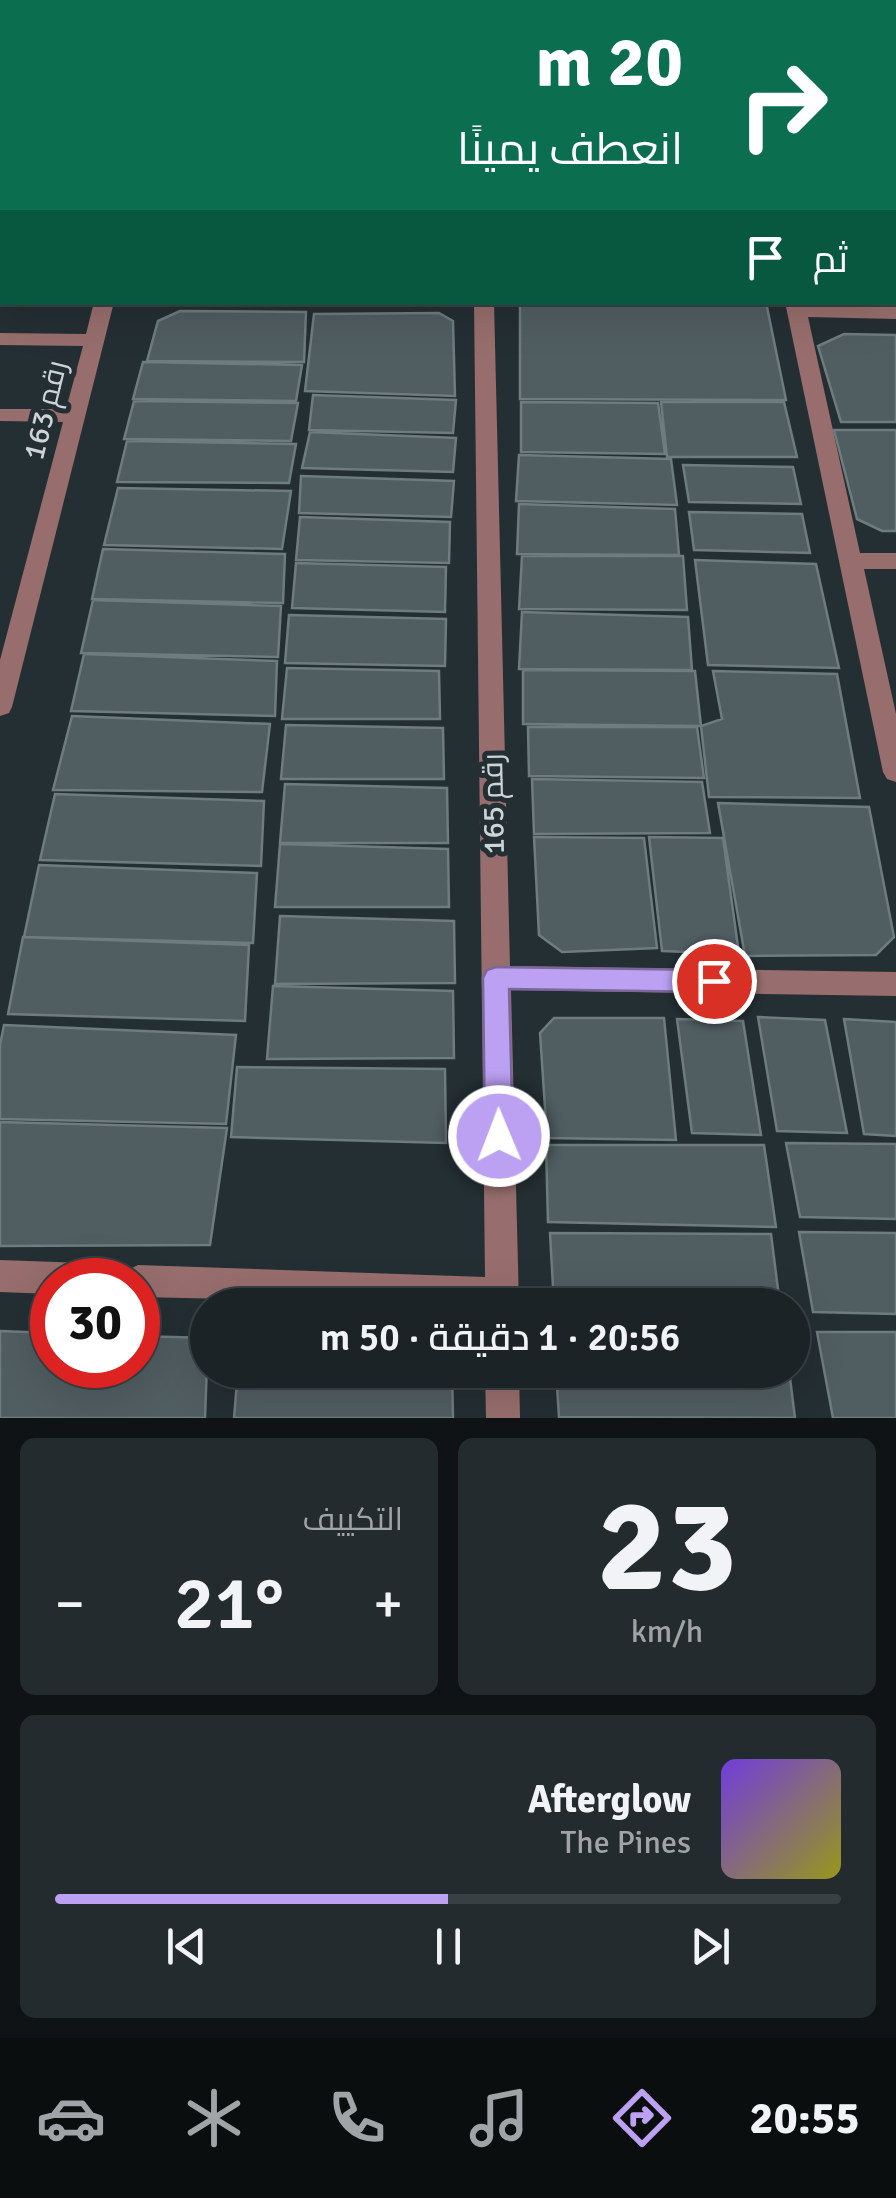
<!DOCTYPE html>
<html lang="ar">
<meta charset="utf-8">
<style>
body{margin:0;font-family:Signika,Cairo,sans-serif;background:#242b2e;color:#f1f3f6;direction:rtl;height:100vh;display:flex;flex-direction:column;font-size:38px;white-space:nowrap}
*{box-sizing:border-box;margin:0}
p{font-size:32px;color:#a0a4a7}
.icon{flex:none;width:55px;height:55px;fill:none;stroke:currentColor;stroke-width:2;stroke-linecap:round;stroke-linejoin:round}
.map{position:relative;height:1418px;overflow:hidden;direction:ltr}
.details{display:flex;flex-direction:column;gap:20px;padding:20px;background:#0f1315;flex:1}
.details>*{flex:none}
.top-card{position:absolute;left:0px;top:0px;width:898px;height:305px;box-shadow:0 10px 40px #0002,0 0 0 2px #394043;direction:rtl;background:#0b6e4f;color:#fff;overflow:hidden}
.speed{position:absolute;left:30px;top:1258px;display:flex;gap:20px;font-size:50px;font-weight:700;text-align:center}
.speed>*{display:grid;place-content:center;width:130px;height:130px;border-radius:50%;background:#1b2326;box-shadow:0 10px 40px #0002,0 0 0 2px #394043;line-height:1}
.speed .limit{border:15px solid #d22;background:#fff;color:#111}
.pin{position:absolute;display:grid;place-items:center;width:85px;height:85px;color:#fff;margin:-42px;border:5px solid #fff;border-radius:50%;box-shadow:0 2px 10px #0007}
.me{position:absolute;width:110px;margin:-55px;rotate:359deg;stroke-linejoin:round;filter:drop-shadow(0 0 8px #0008)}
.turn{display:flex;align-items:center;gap:35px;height:210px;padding:0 50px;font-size:45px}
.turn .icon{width:130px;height:130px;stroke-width:2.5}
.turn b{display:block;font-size:70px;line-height:85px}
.then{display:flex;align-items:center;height:95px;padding:0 50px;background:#0003;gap:20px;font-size:38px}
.big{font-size:75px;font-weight:600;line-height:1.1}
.details .widget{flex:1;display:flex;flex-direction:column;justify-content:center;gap:15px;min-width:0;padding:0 35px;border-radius:15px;background:#242b2e}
.details .dial{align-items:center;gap:0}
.dial b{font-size:130px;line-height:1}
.song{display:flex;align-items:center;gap:30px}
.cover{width:120px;height:120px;border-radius:15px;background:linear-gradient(135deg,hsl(260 70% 55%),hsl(60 70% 35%))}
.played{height:10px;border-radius:5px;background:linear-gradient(90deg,#bca0f2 50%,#394043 50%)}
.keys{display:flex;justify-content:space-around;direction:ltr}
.heat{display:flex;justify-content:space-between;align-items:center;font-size:55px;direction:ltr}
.details .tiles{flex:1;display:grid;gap:20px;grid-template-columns:1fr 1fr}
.widget:last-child{grid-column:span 2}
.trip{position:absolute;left:190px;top:1288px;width:620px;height:100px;border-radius:50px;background:#1b2326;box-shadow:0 10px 40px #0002,0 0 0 2px #394043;font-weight:600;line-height:100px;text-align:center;direction:rtl}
.tab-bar{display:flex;height:160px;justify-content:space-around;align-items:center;background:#0b0e0f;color:#a0a4a7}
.tab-bar .icon{width:70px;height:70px}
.tab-bar .selected{color:#bca0f2}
.tab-bar b{font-size:45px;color:#f1f3f6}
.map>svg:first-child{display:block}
</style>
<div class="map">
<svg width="896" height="1418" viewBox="0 0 896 1418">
<rect width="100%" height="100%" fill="#242f33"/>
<!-- building -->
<path fill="#505d61" stroke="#6e7b7f" stroke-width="2.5" d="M 48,0 L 150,0 L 47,2 Z
M 221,0 L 344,0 L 220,2 Z
M 352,0 L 453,0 L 453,2 L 352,2 Z
M 520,302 L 766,302 L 786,400 L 520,399 Z
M 180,311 L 306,312 L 304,362 L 147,361 L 158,321 Z
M 439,313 L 453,321 L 455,396 L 305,391 L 314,314 Z
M 844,334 L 896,335 L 896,422 L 841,422 L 818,346 Z
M 143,362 L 302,365 L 296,401 L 133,399 Z
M 313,395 L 456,400 L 453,433 L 309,430 Z
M 134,401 L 298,403 L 291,441 L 124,439 Z
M 521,402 L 658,403 L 665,454 L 521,452 Z
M 661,402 L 784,402 L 797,457 L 667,457 Z
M 834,430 L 896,430 L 896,531 L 882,531 L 857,519 Z
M 310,432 L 456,438 L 453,472 L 302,468 Z
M 127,441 L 296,444 L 289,483 L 117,482 Z
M 519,455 L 671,459 L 677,505 L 516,501 Z
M 683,465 L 793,467 L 801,504 L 689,502 Z
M 301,476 L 454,481 L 451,517 L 299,513 Z
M 118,488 L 291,491 L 282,549 L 104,545 Z
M 519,504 L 675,509 L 679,555 L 517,554 Z
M 689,512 L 802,514 L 810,553 L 694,550 Z
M 300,517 L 450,522 L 449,563 L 296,560 Z
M 103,549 L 285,554 L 283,603 L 92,599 Z
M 522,556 L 683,556 L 687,610 L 519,609 Z
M 695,560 L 816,564 L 839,668 L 708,665 Z
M 296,563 L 446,567 L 445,612 L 292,608 Z
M 93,600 L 281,606 L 278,657 L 81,653 Z
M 522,612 L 688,617 L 692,670 L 519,669 Z
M 289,615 L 446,619 L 445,666 L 285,663 Z
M 84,654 L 277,661 L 275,716 L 71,711 Z
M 287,668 L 439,671 L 440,719 L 282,719 Z
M 523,670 L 695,671 L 701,726 L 523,724 Z
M 713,671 L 837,674 L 860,798 L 709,797 L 701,726 L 722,719 Z
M 72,716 L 270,724 L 262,792 L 53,790 Z
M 286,725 L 443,728 L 444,779 L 281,779 Z
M 528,727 L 697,727 L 704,778 L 529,776 Z
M 532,779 L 702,782 L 710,833 L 534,834 Z
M 285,784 L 447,788 L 448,843 L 280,843 Z
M 55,794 L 264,801 L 261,866 L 40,860 Z
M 718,803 L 869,807 L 894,937 L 876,955 L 745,956 Z
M 534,837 L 644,838 L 657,948 L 562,952 L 539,935 Z
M 649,837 L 723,838 L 739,954 L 662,951 Z
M 280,844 L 448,849 L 449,907 L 275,907 Z
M 39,865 L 257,873 L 253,943 L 24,937 Z
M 280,916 L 454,921 L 455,983 L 275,984 Z
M 23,937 L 249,945 L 245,1021 L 8,1014 Z
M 273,986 L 453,991 L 454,1058 L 267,1059 Z
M 758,1017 L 825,1020 L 847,1133 L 777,1131 Z
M 554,1018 L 664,1018 L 676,1140 L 547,1138 L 540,1033 Z
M 677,1019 L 743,1021 L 761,1135 L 692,1133 Z
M 844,1019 L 896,1022 L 896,1136 L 864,1134 Z
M 4,1025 L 236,1035 L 226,1124 L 0,1119 L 0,1045 Z
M 237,1067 L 445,1069 L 446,1143 L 231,1137 Z
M 0,1122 L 227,1128 L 210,1245 L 0,1246 Z
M 786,1143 L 896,1144 L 896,1219 L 800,1217 Z
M 546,1145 L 764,1145 L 776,1227 L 548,1222 Z
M 799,1232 L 896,1233 L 896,1314 L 813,1312 Z
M 550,1233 L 771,1234 L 780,1305 L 554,1305 Z
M 0,1331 L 52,1333 L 52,1365 L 138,1365 L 138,1336 L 208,1338 L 205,1418 L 0,1418 Z
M 817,1332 L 896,1332 L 896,1418 L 833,1418 Z
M 238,1370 L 452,1370 L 453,1418 L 234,1418 Z
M 556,1370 L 789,1370 L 795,1418 L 559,1417 Z"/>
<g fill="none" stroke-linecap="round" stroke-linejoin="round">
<!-- minor -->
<path fill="#976e6d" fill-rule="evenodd" d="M 172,0 L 188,0 L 188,2 L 173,2 Z
M 468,0 L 484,0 L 484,2 L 469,2 Z
M 725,0 L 741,0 L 742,2 L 727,2 Z
M 895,9 L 896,9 L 896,19 L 895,19 Z
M 0,56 L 2,56 L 2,66 L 0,66 Z
M 895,133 L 896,133 L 896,143 L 895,143 Z
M 0,205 L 2,205 L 2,215 L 0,215 Z
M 94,302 L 114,302 L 12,707 L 9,713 L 0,716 L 0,660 L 63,422 L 0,421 L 0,409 L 66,409 L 83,346 L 0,345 L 0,333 L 86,334 Z
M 474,302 L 494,302 L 510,966 L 896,972 L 896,996 L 511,990 L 519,1305 L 138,1297 L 138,1280 L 52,1280 L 52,1294 L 0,1292 L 0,1260 L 113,1264 L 126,1271 L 138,1265 L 485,1277 Z
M 785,302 L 896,307 L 896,319 L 808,317 L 860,553 L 896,553 L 896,569 L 864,569 L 896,714 L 896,782 L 887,779 L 883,772 Z
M 485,1370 L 519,1370 L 520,1418 L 486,1418 Z"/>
</g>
<!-- route -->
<path fill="#bca0f2" stroke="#7a689d" stroke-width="2.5" d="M 496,967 L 714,970 L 723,973 L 727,981 L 723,989 L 714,992 L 509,989 L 513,1136 L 509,1144 L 499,1148 L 489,1144 L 485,1136 L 483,978 L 487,970 Z"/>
<g text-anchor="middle" stroke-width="10" stroke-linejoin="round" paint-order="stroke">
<!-- street labels -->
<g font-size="30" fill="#cdd4d7" stroke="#242f33">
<text transform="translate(45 410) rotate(-76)" y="10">رقم 163</text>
<text transform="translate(493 804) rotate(-91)" y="10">رقم 165</text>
</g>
</g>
</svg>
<div class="speed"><div class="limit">30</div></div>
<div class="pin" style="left:714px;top:981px;background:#d93025"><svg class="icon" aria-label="arrive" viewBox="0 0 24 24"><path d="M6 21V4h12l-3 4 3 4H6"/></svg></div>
<svg class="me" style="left:499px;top:1136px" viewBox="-20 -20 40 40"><circle r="17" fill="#bca0f2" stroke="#fff" stroke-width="3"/><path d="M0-11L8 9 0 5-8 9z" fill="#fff"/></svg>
<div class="trip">20:56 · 1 دقيقة · 50 m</div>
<div class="top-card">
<div class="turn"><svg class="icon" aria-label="right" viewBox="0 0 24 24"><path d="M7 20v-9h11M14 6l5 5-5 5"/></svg><div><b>20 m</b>انعطف يمينًا</div></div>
<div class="then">ثم<svg class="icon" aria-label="arrive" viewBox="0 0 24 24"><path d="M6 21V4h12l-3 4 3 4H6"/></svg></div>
</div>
</div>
<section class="details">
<div class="tiles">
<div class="widget dial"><b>23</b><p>km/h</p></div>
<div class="widget"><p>التكييف</p>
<div class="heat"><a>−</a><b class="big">21°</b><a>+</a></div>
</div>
<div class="widget">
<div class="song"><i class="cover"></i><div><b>Afterglow</b><p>The Pines</p></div></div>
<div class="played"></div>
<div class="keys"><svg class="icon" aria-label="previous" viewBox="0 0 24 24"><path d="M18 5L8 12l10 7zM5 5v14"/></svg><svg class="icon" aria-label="pause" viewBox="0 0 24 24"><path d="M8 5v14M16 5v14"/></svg><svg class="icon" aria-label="next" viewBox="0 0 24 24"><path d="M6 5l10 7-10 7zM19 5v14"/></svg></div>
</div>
</div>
</section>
<nav class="tab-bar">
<b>20:55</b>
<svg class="icon selected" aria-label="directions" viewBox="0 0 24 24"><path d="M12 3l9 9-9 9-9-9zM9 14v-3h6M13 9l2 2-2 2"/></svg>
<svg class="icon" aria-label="music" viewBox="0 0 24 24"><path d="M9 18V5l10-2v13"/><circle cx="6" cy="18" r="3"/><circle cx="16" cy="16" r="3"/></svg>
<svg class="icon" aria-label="phone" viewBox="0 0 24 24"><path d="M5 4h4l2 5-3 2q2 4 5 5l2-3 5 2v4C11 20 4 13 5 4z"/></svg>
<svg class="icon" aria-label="climate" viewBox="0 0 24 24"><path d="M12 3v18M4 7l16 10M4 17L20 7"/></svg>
<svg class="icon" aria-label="car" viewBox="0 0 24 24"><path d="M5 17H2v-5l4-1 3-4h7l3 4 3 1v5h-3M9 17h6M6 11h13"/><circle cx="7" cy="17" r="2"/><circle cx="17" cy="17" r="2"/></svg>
</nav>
